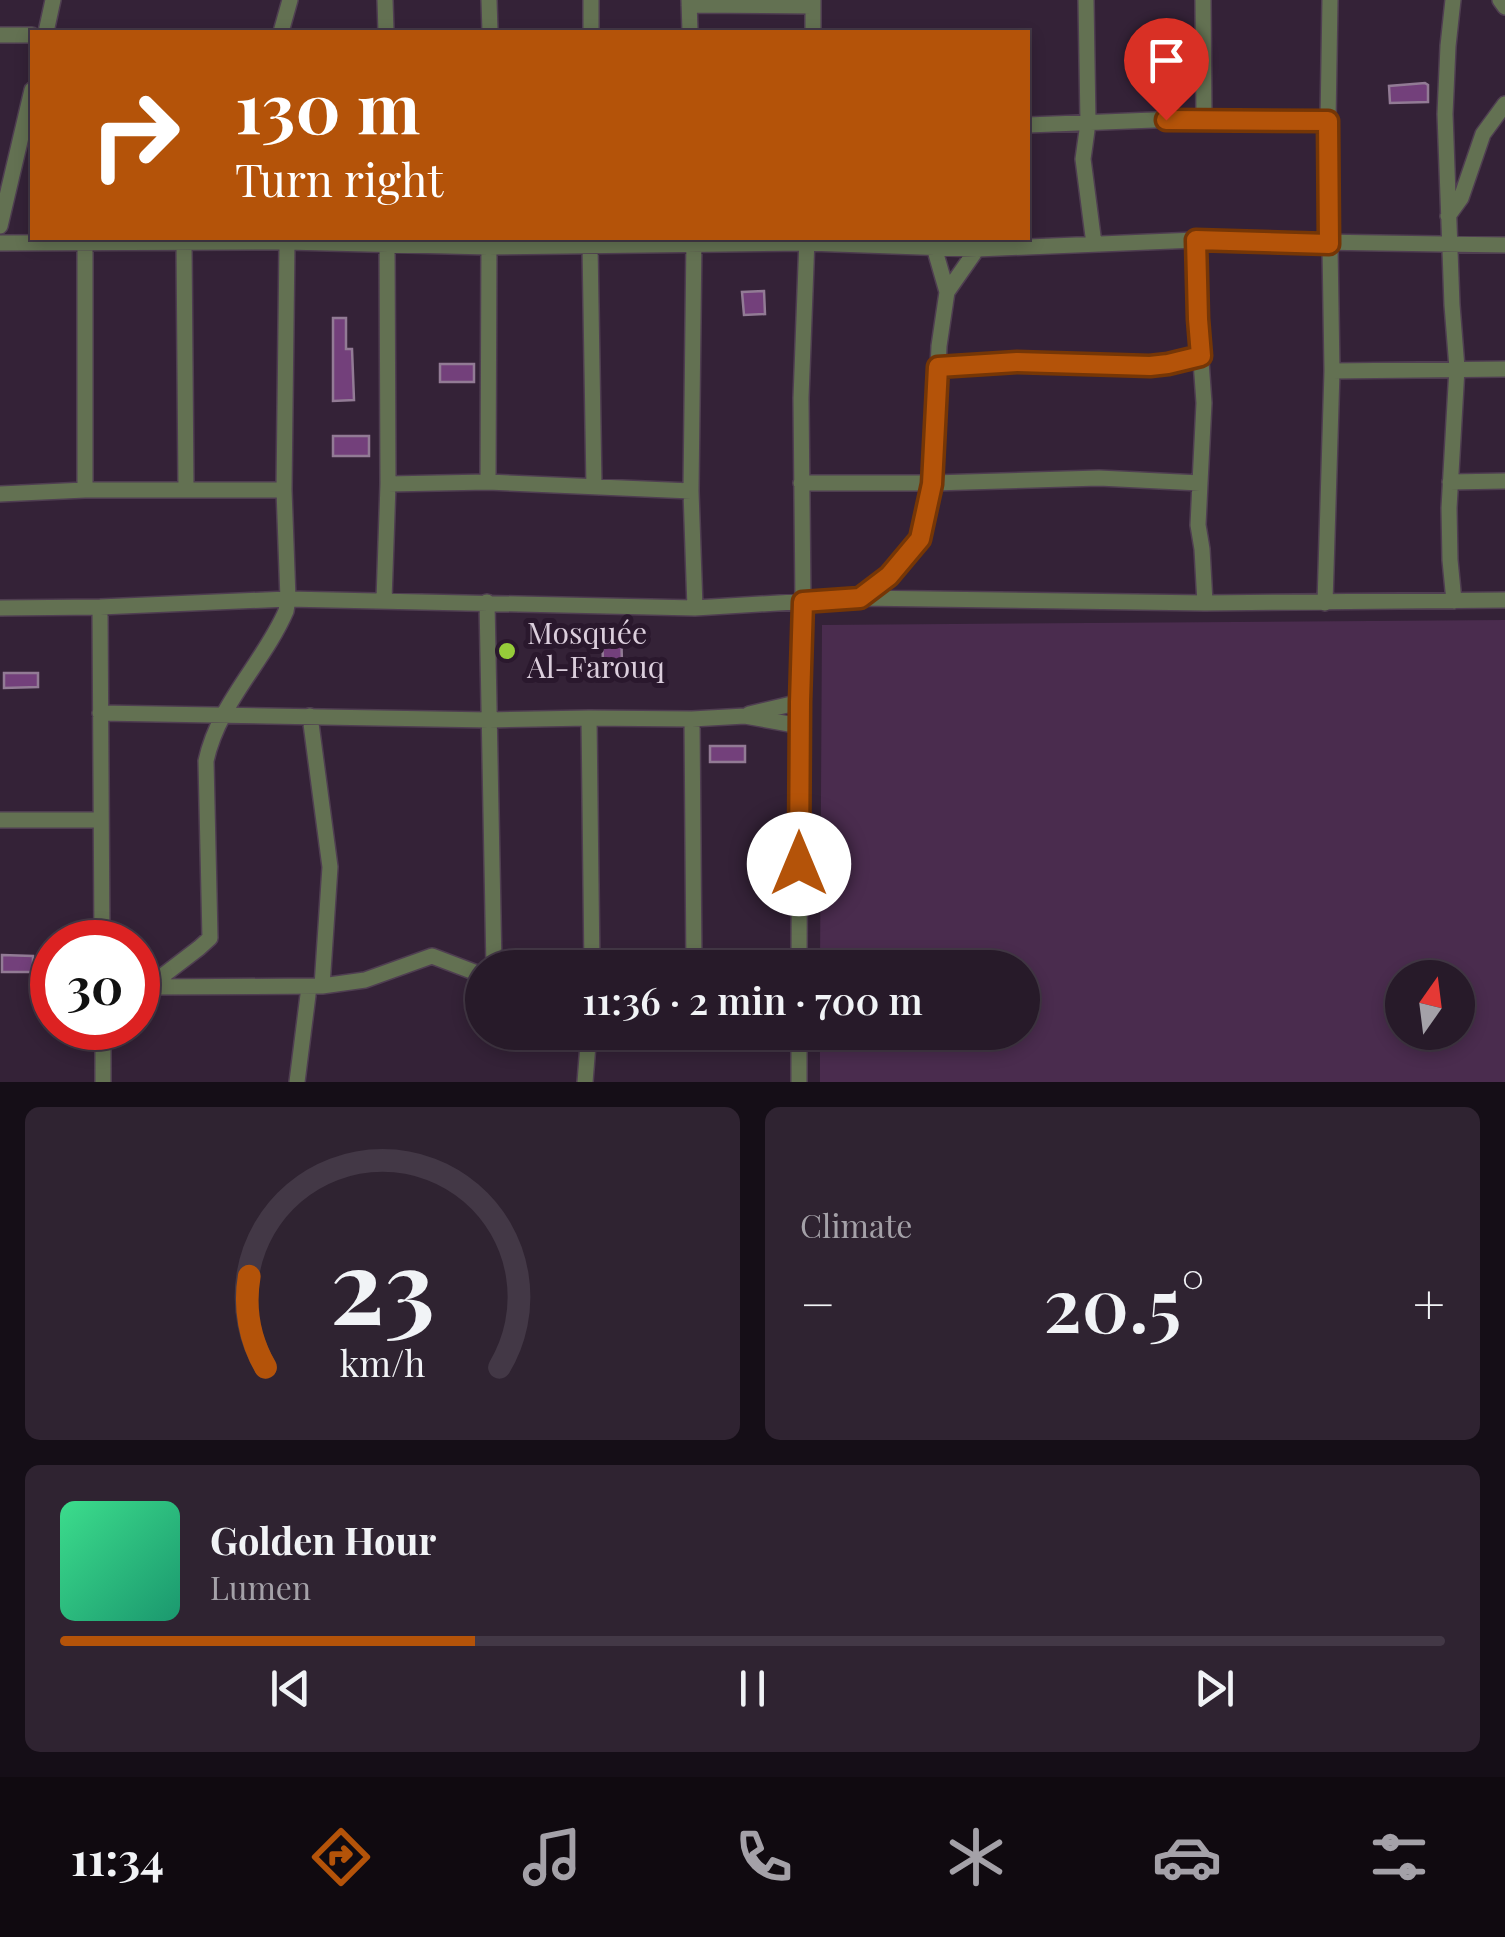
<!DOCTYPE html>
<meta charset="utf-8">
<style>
body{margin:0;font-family:"Playfair Display",serif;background:#2f2331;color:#f1f3f6;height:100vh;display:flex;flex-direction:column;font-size:38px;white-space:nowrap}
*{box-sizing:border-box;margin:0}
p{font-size:32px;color:#a4a1a8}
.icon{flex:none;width:55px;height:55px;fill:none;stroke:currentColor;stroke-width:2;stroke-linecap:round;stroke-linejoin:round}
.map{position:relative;height:1082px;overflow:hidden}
.sheet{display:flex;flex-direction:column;gap:25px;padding:25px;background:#150e17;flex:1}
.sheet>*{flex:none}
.guide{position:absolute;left:30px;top:30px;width:1000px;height:210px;border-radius:0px;box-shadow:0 5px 15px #0003,0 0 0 2px #433846;background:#b45309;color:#fff;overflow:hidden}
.needle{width:65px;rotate:14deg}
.buttons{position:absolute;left:1385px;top:960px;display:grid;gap:20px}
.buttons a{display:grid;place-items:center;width:90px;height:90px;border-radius:50%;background:#271a29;box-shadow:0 5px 15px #0003,0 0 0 2px #433846;font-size:50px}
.speed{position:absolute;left:30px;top:920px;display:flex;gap:20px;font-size:50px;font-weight:700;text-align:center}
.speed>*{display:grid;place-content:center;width:130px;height:130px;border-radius:50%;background:#271a29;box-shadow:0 5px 15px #0003,0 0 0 2px #433846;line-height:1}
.speed .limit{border:15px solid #d22;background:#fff;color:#111}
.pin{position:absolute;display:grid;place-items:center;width:85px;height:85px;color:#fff;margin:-102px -42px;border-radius:50% 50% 50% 0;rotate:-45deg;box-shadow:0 0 10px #0007}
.pin .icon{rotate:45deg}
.me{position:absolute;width:110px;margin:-55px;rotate:0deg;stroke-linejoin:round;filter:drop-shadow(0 0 8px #0008)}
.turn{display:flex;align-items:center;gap:35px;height:210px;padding:0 40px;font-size:45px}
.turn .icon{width:130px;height:130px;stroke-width:2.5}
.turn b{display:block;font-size:70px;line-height:85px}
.big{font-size:75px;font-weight:600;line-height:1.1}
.sheet .card{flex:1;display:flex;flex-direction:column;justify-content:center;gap:15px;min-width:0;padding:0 35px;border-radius:15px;background:#2f2331}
.sheet .dial{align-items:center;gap:0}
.dial svg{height:260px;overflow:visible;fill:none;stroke:#433846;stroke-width:7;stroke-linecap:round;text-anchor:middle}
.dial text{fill:#f1f3f6;stroke:none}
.song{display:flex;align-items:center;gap:30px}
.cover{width:120px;height:120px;border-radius:15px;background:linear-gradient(135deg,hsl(150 70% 55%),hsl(160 70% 35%))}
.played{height:10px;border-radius:5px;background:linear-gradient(90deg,#b45309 30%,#433846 30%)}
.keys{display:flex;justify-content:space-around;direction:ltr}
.heat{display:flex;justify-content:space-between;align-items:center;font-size:55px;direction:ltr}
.sheet .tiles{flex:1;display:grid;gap:25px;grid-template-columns:1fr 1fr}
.card:last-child{grid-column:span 2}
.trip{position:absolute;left:465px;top:950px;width:575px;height:100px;border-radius:50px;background:#271a29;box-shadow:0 5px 15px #0003,0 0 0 2px #433846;font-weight:600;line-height:100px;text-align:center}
.dock{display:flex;height:160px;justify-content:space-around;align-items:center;background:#100a10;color:#a4a1a8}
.dock .icon{width:70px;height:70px}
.dock .active{color:#b45309}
.dock b{font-size:45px;color:#f1f3f6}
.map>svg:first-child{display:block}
</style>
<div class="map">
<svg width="1505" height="1082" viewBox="0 0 1505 1082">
<rect width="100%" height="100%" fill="#342237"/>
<!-- green -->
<path fill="#4a2c4e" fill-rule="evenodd" d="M 1505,620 L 1505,1082 L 820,1082 L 820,1033 L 1022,1032 L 1022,968 L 820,967 L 822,625 ZM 1402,978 L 1458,978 L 1458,1032 L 1402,1032 Z"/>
<!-- building -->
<path fill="#73407b" stroke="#927b95" stroke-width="2.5" d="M 1425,83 L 1428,85 L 1428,102 L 1390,103 L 1389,86 Z
M 764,291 L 765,314 L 744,315 L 742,292 Z
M 333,318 L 346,318 L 346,349 L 352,349 L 354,400 L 333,401 Z
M 440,364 L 474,364 L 474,382 L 440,382 Z
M 333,436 L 369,436 L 369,456 L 333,456 Z
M 621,627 L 622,664 L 603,664 L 602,628 Z
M 4,673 L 38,673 L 38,687 L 4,688 Z
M 710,746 L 745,746 L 745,762 L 710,762 Z
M 2,955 L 33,956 L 33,972 L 2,972 Z"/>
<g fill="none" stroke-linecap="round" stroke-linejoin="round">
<defs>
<path id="minor" d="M 385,0 L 386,32
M 489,0 L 490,32
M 689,0 L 690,32
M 1086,0 L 1088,123 L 1083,159 L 1094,244
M 1203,0 L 1204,118
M 1453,0 L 1448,46 L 1445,114 L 1452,305 L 1457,368 L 1449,508 L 1450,560 L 1454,601
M 1500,0 L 1505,7
M 689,5 L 813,6
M 46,32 L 53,0
M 281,32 L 290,0
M 591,32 L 591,0
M 813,32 L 813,0
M 0,35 L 32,35
M 1028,125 L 1204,118 L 1328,121
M 1448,216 L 1461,198 L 1483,134 L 1505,104
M 0,226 L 32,90
M 694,238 L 691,491 L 695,608
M 0,243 L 287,242 L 488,247 L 807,243 L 977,249 L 1196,240 L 1505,245
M 184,243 L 186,489
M 85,244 L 85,490
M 590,245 L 594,487
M 934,247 L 947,292
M 938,367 L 1017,362 L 1168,365 L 1201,355
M 1332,371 L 1505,369
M 488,482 L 489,238
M 1450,482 L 1505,481
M 801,483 L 933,483 L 1099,478 L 1200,483 L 1204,403 L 1198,319 L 1196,240
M 1200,483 L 1198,525 L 1202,549 L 1205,603
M 388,484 L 488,482 L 691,491
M 0,494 L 85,490 L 284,490
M 860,597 L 889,576 L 922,535 L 933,483 L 939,346 L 947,292 L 977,249
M 384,600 L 388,484 L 387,238
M 487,602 L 494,968
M 1325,603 L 1332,371 L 1328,121 L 1330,0
M 100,607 L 102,942
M 0,608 L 100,607 L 288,599 L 695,608 L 860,598 L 1205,603 L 1505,600
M 100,713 L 489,720 L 589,718 L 692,719 L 745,716 L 800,726
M 749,714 L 800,702
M 310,716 L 330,867 L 322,986
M 589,718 L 592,968
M 692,719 L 694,968
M 0,820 L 101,820
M 799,968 L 800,702 L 803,602 L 801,398 L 807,238
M 146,987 L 322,986 L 365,980 L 432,956 L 482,975
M 148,987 L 199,948 L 210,938 L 206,761 C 218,704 264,662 286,611 L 288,599 L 284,490 L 287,242
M 103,1028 L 103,1082
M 799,1032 L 799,1082
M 297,1082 L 309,987
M 585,1082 L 589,1032"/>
</defs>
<!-- minor casing -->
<use href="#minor" stroke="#4f3e51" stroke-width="18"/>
<!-- minor -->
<use href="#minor" stroke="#637152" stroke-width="15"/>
</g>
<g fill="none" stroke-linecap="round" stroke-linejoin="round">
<defs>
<path id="route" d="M 799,864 L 800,702 L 803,602 L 860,598 L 889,576 L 920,539 L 932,484 L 938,367 L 1017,362 L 1150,366 L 1168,364 L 1201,356 L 1198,319 L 1196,240 L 1329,244 L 1328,121 L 1166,120"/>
</defs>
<!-- route casing -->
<use href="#route" stroke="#753606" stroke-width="25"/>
<!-- route -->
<use href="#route" stroke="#b45309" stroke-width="18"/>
</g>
<!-- markers -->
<circle fill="#96cc3a" stroke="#2a182d" stroke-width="4" cx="507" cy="651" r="10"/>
<g text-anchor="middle" stroke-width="10" stroke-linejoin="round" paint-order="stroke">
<!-- poi labels -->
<g font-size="30" fill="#dbcedc" stroke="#2a182d" text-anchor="start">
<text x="527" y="644">Mosquée<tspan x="527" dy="34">Al-Farouq</tspan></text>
</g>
</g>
</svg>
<div class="buttons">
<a><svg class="needle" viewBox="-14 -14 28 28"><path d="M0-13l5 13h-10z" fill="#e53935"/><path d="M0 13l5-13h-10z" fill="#a4a1a8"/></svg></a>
</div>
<div class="speed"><div class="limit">30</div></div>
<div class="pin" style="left:1166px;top:120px;background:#d93025"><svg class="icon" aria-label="arrive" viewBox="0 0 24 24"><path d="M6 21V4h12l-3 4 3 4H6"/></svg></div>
<svg class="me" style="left:799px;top:864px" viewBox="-20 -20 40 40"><circle r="19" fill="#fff"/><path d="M0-13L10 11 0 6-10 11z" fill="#b45309"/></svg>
<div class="trip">11:36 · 2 min · 700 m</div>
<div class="guide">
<div class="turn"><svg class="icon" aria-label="right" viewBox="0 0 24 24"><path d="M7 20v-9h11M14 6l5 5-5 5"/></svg><div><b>130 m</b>Turn right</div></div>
</div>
</div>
<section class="sheet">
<div class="tiles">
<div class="card dial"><svg viewBox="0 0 100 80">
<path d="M14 69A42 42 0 1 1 86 69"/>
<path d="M14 69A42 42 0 0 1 9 41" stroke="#b45309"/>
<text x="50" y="56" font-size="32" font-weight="700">23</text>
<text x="50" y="72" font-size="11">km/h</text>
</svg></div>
<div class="card"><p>Climate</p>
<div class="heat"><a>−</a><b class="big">20.5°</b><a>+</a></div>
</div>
<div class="card">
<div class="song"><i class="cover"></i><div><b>Golden Hour</b><p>Lumen</p></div></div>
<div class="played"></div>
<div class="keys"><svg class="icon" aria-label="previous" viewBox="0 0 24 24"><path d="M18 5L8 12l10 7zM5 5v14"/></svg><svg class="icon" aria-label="pause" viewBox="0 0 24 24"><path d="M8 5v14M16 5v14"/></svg><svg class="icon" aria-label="next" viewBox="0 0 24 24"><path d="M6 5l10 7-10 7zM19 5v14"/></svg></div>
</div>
</div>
</section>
<nav class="dock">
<b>11:34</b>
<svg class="icon active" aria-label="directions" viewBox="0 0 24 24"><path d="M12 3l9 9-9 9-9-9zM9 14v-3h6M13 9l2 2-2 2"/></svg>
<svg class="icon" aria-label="music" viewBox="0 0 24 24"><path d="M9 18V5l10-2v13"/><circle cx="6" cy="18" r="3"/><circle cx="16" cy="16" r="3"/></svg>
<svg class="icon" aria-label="phone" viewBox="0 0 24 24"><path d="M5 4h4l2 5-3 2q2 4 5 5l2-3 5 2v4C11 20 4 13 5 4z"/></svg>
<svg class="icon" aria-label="climate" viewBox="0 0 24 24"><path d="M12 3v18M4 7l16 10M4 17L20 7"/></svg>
<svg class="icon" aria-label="car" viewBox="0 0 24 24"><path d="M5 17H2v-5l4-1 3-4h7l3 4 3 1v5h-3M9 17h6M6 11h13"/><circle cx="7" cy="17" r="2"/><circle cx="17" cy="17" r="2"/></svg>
<svg class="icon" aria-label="filters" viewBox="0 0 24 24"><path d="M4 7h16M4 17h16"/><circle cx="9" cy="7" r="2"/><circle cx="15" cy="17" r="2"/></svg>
</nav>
